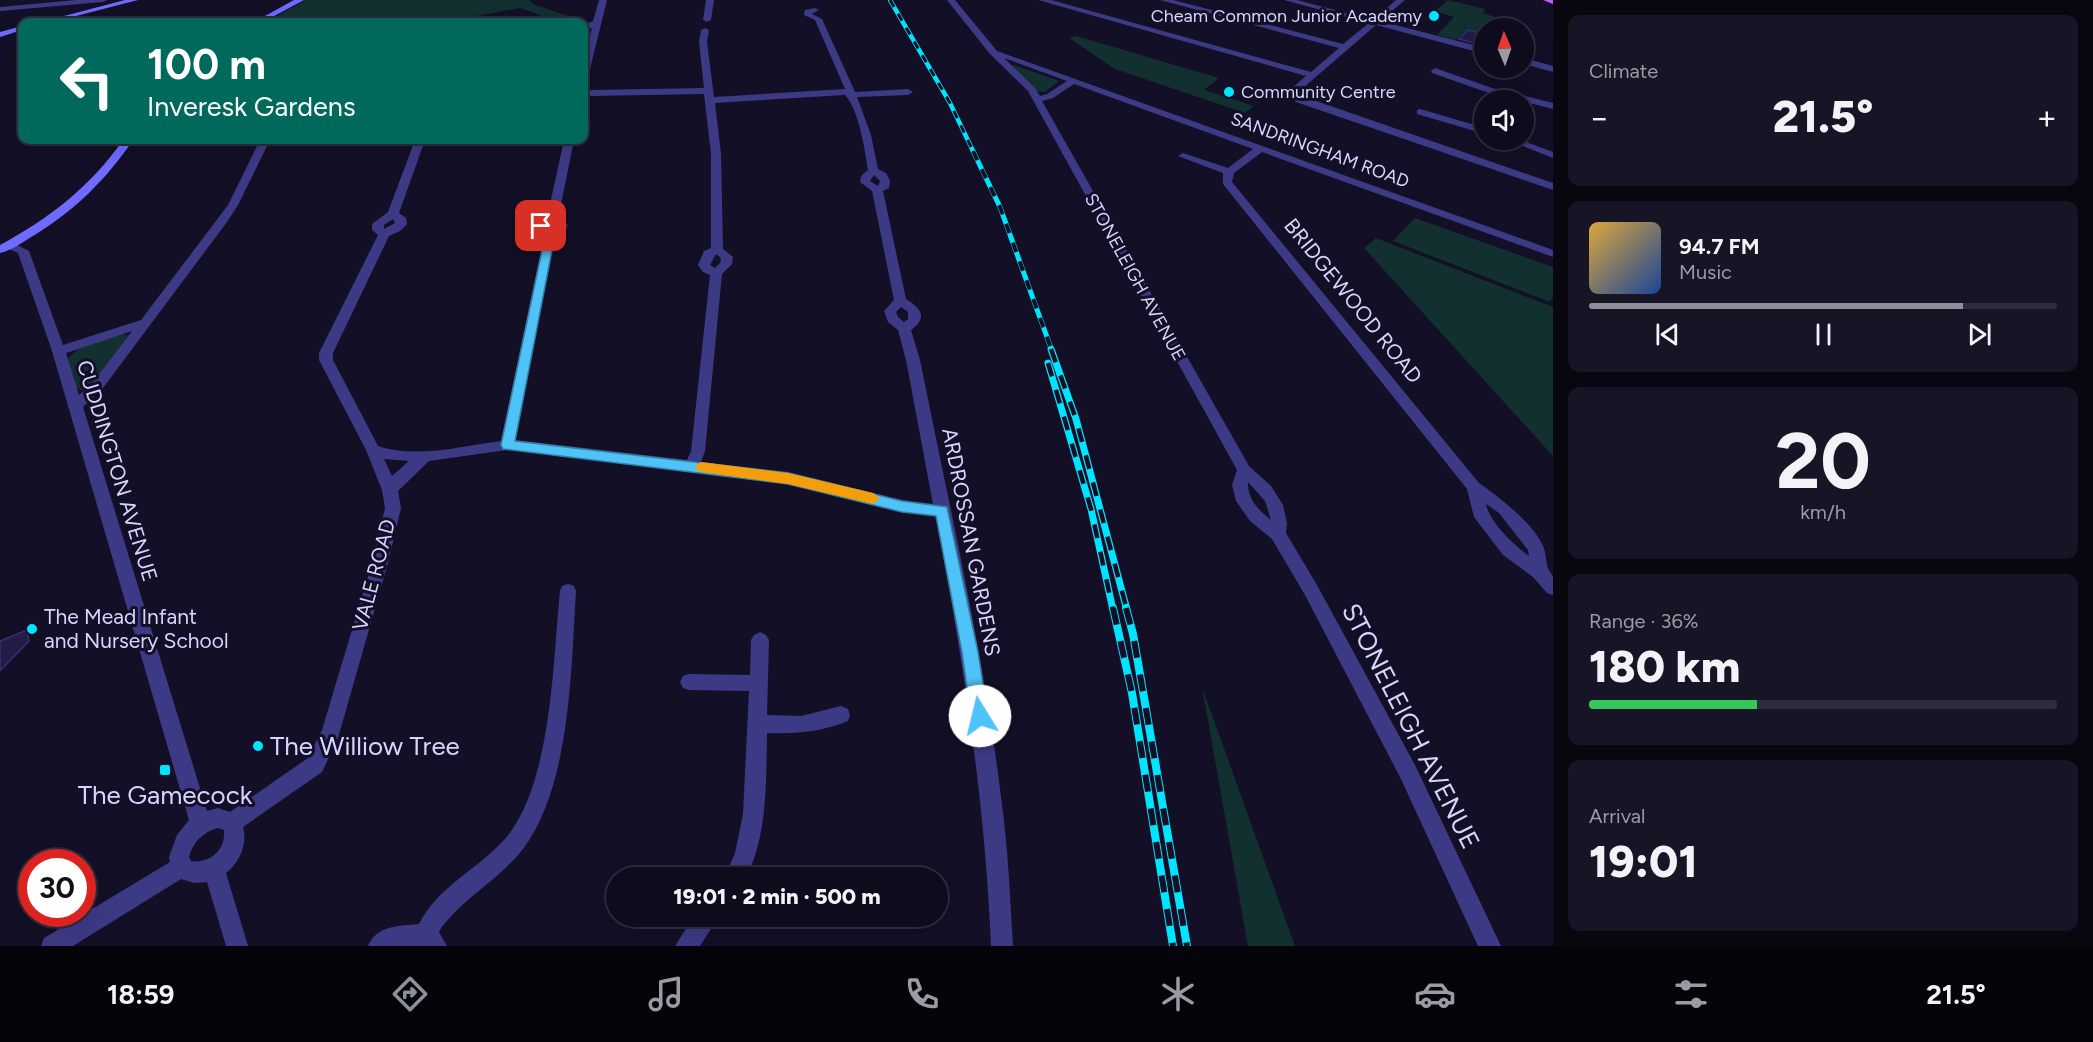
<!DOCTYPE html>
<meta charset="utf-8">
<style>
body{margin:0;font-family:Figtree,sans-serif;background:#171425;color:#f1f3f6;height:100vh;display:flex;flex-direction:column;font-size:22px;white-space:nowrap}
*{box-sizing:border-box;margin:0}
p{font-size:20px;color:#9b9ba3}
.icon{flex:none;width:33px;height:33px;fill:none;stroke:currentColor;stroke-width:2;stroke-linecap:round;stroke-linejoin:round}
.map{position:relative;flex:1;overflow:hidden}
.details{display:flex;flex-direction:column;gap:15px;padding:15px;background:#08060f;width:540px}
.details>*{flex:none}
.top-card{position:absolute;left:18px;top:18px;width:570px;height:126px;border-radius:12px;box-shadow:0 6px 24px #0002,0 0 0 2px #2e2b3b;background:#00695c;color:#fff;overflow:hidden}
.needle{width:39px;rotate:358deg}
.controls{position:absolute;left:1474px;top:18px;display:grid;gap:12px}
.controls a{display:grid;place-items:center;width:60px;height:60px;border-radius:50%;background:#0e0b1c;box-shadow:0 6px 24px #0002,0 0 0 2px #2e2b3b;font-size:30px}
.speed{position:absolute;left:18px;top:849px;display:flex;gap:12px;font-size:30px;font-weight:700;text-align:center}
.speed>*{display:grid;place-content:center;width:78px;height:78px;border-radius:50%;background:#0e0b1c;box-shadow:0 6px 24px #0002,0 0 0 2px #2e2b3b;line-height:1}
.speed .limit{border:9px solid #d22;background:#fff;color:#111}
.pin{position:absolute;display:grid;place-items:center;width:51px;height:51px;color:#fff;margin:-26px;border-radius:12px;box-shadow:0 3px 9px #0006}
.me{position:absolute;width:66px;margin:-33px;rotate:351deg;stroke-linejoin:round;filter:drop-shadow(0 0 4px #0008)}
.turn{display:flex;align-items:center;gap:21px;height:126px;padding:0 30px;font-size:27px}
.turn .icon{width:78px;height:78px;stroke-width:2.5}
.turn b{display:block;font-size:42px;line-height:51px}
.big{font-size:45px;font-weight:800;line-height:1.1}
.details .tile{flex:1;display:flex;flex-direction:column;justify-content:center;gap:9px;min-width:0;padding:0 21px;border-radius:12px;background:#171425}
.details .dial{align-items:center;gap:0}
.dial b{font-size:78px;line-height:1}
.song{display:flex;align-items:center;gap:18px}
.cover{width:72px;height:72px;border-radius:9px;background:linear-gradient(135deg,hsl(40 70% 55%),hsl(220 70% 35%))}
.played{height:6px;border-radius:3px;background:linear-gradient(90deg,#8c9099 80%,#2e2b3b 80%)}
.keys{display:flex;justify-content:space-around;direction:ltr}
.heat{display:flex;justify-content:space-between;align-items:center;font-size:33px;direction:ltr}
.charge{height:9px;border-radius:4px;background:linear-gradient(90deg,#34c759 36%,#2e2b3b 0)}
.trip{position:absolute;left:606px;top:867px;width:342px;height:60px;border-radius:30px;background:#0e0b1c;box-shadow:0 6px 24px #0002,0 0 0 2px #2e2b3b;font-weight:800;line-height:60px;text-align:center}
.dock{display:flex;height:96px;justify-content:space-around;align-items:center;background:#06040b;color:#9b9ba3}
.dock .icon{width:42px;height:42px}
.dock .active{color:#8c9099}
.dock b{font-size:27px;color:#f1f3f6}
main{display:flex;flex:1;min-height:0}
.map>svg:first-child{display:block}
</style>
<main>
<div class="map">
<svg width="1553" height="946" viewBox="0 0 1553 946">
<rect width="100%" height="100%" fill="#130f26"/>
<!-- green -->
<path fill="#12302f" d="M 306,0 L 529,0 L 533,4 L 589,23 L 584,26 L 584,22 L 560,22 L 520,8 L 444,22 L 265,22 Z
M 1448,0 L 1485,9 L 1483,13 L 1520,25 L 1509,24 L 1497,28 L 1485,28 L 1485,34 L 1468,30 L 1456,40 L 1437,35 L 1454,17 L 1435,11 Z
M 1076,36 L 1219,78 L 1204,90 L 1254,106 L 1245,113 L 1115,69 L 1069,38 Z
M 1014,65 L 1057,80 L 1058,82 L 1045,92 L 1036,91 L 1012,66 Z
M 1415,218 L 1553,267 L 1553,297 L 1550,302 L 1393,241 Z
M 1376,238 L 1553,307 L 1553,456 L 1364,248 Z
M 122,334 L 128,335 L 127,337 L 90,387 L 82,390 L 75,388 L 67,360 C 77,344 105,340 122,334 Z
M 1202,687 L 1295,946 L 1248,946 Z"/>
<!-- building -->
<path fill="#241b47" stroke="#3b2d73" stroke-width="1.5" d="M 1468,30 L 1485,34 L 1485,46 L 1459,39 Z
M 27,630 L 29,641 L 0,671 L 0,641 Z"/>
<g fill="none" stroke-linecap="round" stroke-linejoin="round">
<!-- street -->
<path fill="#3d3a85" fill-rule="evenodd" d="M 76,0 L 107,0 L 103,2 L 0,11 L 0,7 Z
M 599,0 L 607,0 L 588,77 L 584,80 L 584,61 L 592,28 L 584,30 L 584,25 L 593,21 Z
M 706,0 L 714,0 L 711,20 L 707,22 L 703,20 Z
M 947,0 L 955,0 L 997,51 L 1553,250 L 1553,257 L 1262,152 L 1234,173 L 1232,182 L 1479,483 C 1500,498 1532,522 1543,546 C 1548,557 1544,567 1553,576 L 1553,595 L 1547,593 L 1533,577 L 1503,555 L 1474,517 L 1467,489 L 1223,184 L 1223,173 L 1178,156 L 1183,153 L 1228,168 L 1253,149 L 1074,84 L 1053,98 L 1042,101 L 1249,466 L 1271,486 L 1283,505 L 1287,523 L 1286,533 L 1317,585 L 1415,765 L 1501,946 L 1478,946 L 1401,779 L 1305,595 L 1272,539 L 1250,521 L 1236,501 L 1232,485 L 1237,470 L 1028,91 L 990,54 ZM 1004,58 L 1067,81 L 1047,94 L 1040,96 L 1035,88 ZM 1248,482 L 1265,501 L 1271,520 C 1258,510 1247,498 1248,482 ZM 1486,504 L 1499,513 L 1528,550 L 1529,556 C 1513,544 1490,523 1486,504 Z
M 1038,0 L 1051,0 L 1311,72 L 1339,48 L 1160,0 L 1173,0 L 1343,44 L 1369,23 L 1284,0 L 1297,0 L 1373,20 L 1396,0 L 1405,0 L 1380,21 L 1485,48 L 1485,54 L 1376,25 L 1296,94 L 1553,183 L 1553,190 L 1296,102 L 1288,97 L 1286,93 L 1306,76 Z
M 815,8 L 819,10 L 812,14 L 822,19 L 855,92 L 908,89 L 913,92 L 908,95 L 857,97 L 871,135 L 878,169 L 886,173 L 890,181 L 889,188 L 883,191 L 906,299 C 920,308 929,317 911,330 L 920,360 C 949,505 983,650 1001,797 C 1008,846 1010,896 1013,946 L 991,946 C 985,801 963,659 936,516 L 902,512 L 788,484 L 507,450 L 429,461 L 398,491 L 401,508 L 388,563 L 338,738 L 322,772 L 243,827 C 248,844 239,863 226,873 L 248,946 L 226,946 L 207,882 L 194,883 L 181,879 L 73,946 L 41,946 L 44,938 L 170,862 L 169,857 L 177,835 L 189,820 L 52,351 L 18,253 L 5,247 L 5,243 L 13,243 L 29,251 L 63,345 L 141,320 L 228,205 L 260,140 L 270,140 L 238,205 L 227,222 L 103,388 L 83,407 L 207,811 L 218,808 L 230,812 L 308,758 L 322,730 L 372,563 L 385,508 L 382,490 L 366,450 L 319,360 L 319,353 L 378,235 L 372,230 L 372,224 L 388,212 L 415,140 L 425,140 L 399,213 L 406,218 L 407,224 L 400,231 L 389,236 L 333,353 L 333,360 L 378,446 C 416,459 462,446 501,441 L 543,241 L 534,233 L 535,226 L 547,218 L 564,140 L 574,140 L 558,219 L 568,225 L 564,233 L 554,241 L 515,440 L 687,460 L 691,451 L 710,275 L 703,272 L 698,265 L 704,251 L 711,248 L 711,154 L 704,94 L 591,96 L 586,93 L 591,90 L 704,88 L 699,42 L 701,30 L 705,28 L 709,30 L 707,42 L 714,97 L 845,89 L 815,20 L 804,15 L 805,10 ZM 845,95 C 859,110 865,150 868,170 L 861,176 L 860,182 L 872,191 L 894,300 L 884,311 L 888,322 L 898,330 L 906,360 L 933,504 L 902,500 L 788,472 L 701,462 L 705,451 L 722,274 L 732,264 L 733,257 L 723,249 L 721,154 L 715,103 ZM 874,175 L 880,181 L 878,186 L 870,181 ZM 393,219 L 395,223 L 384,229 L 384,225 ZM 552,224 L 556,226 L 549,234 L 546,232 L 546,228 ZM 716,254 L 721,258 L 720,263 L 715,268 L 710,265 ZM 901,307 L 908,312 L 908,319 L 904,322 L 898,317 L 896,312 ZM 132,331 L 93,382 L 79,395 L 66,353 ZM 384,459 L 409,461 L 392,476 ZM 218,828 L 224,830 C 226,850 210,864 191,861 L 189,857 C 193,842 203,832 218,828 Z
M 1524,58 L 1553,66 L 1553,72 L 1524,64 Z
M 1435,68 L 1492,88 L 1553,103 L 1553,109 L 1486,92 L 1432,73 L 1431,71 Z
M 1420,109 L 1485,128 L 1485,134 L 1417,114 L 1417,110 Z
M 1508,140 L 1521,140 L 1553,152 L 1553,158 Z
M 568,584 L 574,586 L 576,591 C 571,668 571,785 523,849 C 500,879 464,897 441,928 L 439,932 L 447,946 L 368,946 C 377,925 399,926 419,924 C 439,884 482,868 509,834 C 552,777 553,661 560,591 L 562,586 Z
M 760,632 L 766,635 L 769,640 L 767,715 L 801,716 L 841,706 L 848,709 L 850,715 L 848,721 C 821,732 795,734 767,733 C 766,782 768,833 746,878 L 724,878 L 735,853 L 743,814 L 749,691 L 689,690 L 683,688 L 680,682 L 683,676 L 689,674 L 750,675 L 751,640 L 754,635 Z
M 694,916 L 719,916 L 700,946 L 675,946 Z"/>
<!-- secondary -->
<path fill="#6f6bff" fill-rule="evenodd" d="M 125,0 L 138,0 L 53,22 L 41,22 Z
M 294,0 L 304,0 L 263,22 L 254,22 Z
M 22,26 L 22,30 L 0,37 L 0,32 Z
M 123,140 L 133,140 C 106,180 74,211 33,236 C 23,242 12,250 0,253 L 0,245 C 50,218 91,186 123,140 Z"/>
<!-- primary -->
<path fill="#c25bff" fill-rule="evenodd" d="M 1543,0 L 1553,0 L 1553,4 Z"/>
<defs>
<path id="rail-far3" d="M 890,0 L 950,103 L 974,153"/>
<path id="rail-far2" d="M 973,151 L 1000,207 L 1052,351"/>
<path id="rail-far1" d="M 1051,349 L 1076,419 L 1127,610
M 1048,363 L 1091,509 L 1113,610"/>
<path id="rail" d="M 1113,608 L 1132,693 L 1173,946
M 1126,608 L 1133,634 L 1187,946"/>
</defs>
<!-- rail-far3 casing -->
<use href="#rail-far3" stroke="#00e5ff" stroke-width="4.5"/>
<!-- rail-far2 casing -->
<use href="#rail-far2" stroke="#00e5ff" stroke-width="5"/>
<!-- rail-far1 casing -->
<use href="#rail-far1" stroke="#00e5ff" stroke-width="7"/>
<!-- rail casing -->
<use href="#rail" stroke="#00e5ff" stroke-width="8"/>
<!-- rail-far3 -->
<use href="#rail-far3" stroke="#130f26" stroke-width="3" stroke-dasharray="8" stroke-linecap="butt"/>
<!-- rail-far2 -->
<use href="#rail-far2" stroke="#130f26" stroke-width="4" stroke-dasharray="10" stroke-linecap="butt"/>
<!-- rail-far1 -->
<use href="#rail-far1" stroke="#130f26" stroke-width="4.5" stroke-dasharray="14" stroke-linecap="butt"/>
<!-- rail -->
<use href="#rail" stroke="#130f26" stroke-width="6" stroke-dasharray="17" stroke-linecap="butt"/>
</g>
<!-- route -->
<path fill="#4fc3f7" stroke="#337fa1" stroke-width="1.5" d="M 537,224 L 544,224 L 545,232 L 554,240 L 515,441 L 788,473 L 902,501 L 947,507 L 978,652 L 988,716 L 986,722 L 980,724 L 974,722 L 971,716 L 962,652 L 936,516 L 902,512 L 788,484 L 503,449 L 501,445 L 544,241 L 535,233 Z"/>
<!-- slow -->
<path fill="#f59e0b" d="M 701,462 L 788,473 L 873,493 L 880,498 L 873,504 L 788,484 L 701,472 L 694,467 Z"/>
<!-- markers -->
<g fill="#00e5ff" stroke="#130f26" stroke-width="2">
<circle cx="1434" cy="16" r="6"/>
<circle cx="1229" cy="92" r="6"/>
<circle cx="32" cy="629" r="6"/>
<circle cx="258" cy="746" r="6"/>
<rect x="159" y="764" width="12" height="12" rx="3"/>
</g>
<g text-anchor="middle" stroke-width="6" stroke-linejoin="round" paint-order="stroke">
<!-- far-poi labels -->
<g font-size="18" fill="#d9d4ff" stroke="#130f26" text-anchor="end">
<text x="1422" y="22">Cheam Common Junior Academy</text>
<text x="1241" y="98" text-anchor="start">Community Centre</text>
</g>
<!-- far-street labels -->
<g font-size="18" fill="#d9d4ff" stroke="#130f26">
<text transform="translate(1320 150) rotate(20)" y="6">SANDRINGHAM ROAD</text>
<text transform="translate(1135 277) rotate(61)" y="6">STONELEIGH AVENUE</text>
</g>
<!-- street labels -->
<g font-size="21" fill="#d9d4ff" stroke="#130f26">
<text transform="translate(1353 301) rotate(51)" y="7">BRIDGEWOOD ROAD</text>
<text transform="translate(117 471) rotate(73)" y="7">CUDDINGTON AVENUE</text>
<text transform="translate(971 542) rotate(79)" y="7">ARDROSSAN GARDENS</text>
<text transform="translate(374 575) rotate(-75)" y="7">VALE ROAD</text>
</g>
<!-- poi labels -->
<g font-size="21" fill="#d9d4ff" stroke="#130f26" text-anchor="start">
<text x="44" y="624">The Mead Infant<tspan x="44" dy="24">and Nursery School</tspan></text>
</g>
<!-- near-street labels -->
<g font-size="26" fill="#d9d4ff" stroke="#130f26">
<text transform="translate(1411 726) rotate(63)" y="9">STONELEIGH AVENUE</text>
</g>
<!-- near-poi labels -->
<g font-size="26" fill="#d9d4ff" stroke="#130f26" text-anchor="start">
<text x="270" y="755">The Williow Tree</text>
<text x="165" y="804" text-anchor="middle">The Gamecock</text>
</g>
</g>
</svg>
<div class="controls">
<a><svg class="needle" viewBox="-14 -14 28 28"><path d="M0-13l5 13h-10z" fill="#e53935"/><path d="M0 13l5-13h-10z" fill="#9b9ba3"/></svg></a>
<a><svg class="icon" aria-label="sound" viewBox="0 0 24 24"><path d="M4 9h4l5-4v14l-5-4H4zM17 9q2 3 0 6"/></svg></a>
</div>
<div class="speed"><div class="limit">30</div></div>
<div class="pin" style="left:541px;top:226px;background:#d93025"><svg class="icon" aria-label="arrive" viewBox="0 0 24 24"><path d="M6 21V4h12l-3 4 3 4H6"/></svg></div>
<svg class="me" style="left:980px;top:716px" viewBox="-20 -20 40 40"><circle r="19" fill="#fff"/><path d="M0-13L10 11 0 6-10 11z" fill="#4fc3f7"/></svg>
<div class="trip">19:01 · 2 min · 500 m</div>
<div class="top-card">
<div class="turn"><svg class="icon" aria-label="left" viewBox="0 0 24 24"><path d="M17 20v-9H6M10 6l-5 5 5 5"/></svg><div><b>100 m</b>Inveresk Gardens</div></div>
</div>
</div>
<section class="details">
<div class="tile"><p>Climate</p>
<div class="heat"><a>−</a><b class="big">21.5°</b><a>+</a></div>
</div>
<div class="tile">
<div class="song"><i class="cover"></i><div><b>94.7 FM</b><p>Music</p></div></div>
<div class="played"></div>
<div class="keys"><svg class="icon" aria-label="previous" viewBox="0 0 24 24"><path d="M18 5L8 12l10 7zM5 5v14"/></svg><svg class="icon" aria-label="pause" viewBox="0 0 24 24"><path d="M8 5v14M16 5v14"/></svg><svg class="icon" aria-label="next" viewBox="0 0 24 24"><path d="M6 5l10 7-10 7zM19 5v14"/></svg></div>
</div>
<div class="tile dial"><b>20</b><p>km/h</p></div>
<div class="tile"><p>Range · 36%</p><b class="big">180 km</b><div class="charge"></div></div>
<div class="tile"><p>Arrival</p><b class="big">19:01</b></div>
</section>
</main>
<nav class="dock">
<b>18:59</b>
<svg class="icon active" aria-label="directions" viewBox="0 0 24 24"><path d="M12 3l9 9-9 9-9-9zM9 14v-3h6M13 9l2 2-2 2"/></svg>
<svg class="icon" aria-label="music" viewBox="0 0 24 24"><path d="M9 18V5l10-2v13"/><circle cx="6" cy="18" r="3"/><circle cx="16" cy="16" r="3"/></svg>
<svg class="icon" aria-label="phone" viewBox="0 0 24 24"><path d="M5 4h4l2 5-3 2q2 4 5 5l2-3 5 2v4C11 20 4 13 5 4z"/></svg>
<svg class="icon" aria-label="climate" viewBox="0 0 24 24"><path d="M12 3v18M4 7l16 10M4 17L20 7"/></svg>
<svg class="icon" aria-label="car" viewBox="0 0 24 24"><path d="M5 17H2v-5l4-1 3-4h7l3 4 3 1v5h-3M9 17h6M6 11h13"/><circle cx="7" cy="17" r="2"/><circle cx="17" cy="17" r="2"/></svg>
<svg class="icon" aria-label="filters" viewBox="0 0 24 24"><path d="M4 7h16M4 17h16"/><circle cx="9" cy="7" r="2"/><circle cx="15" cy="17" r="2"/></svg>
<b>21.5°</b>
</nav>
